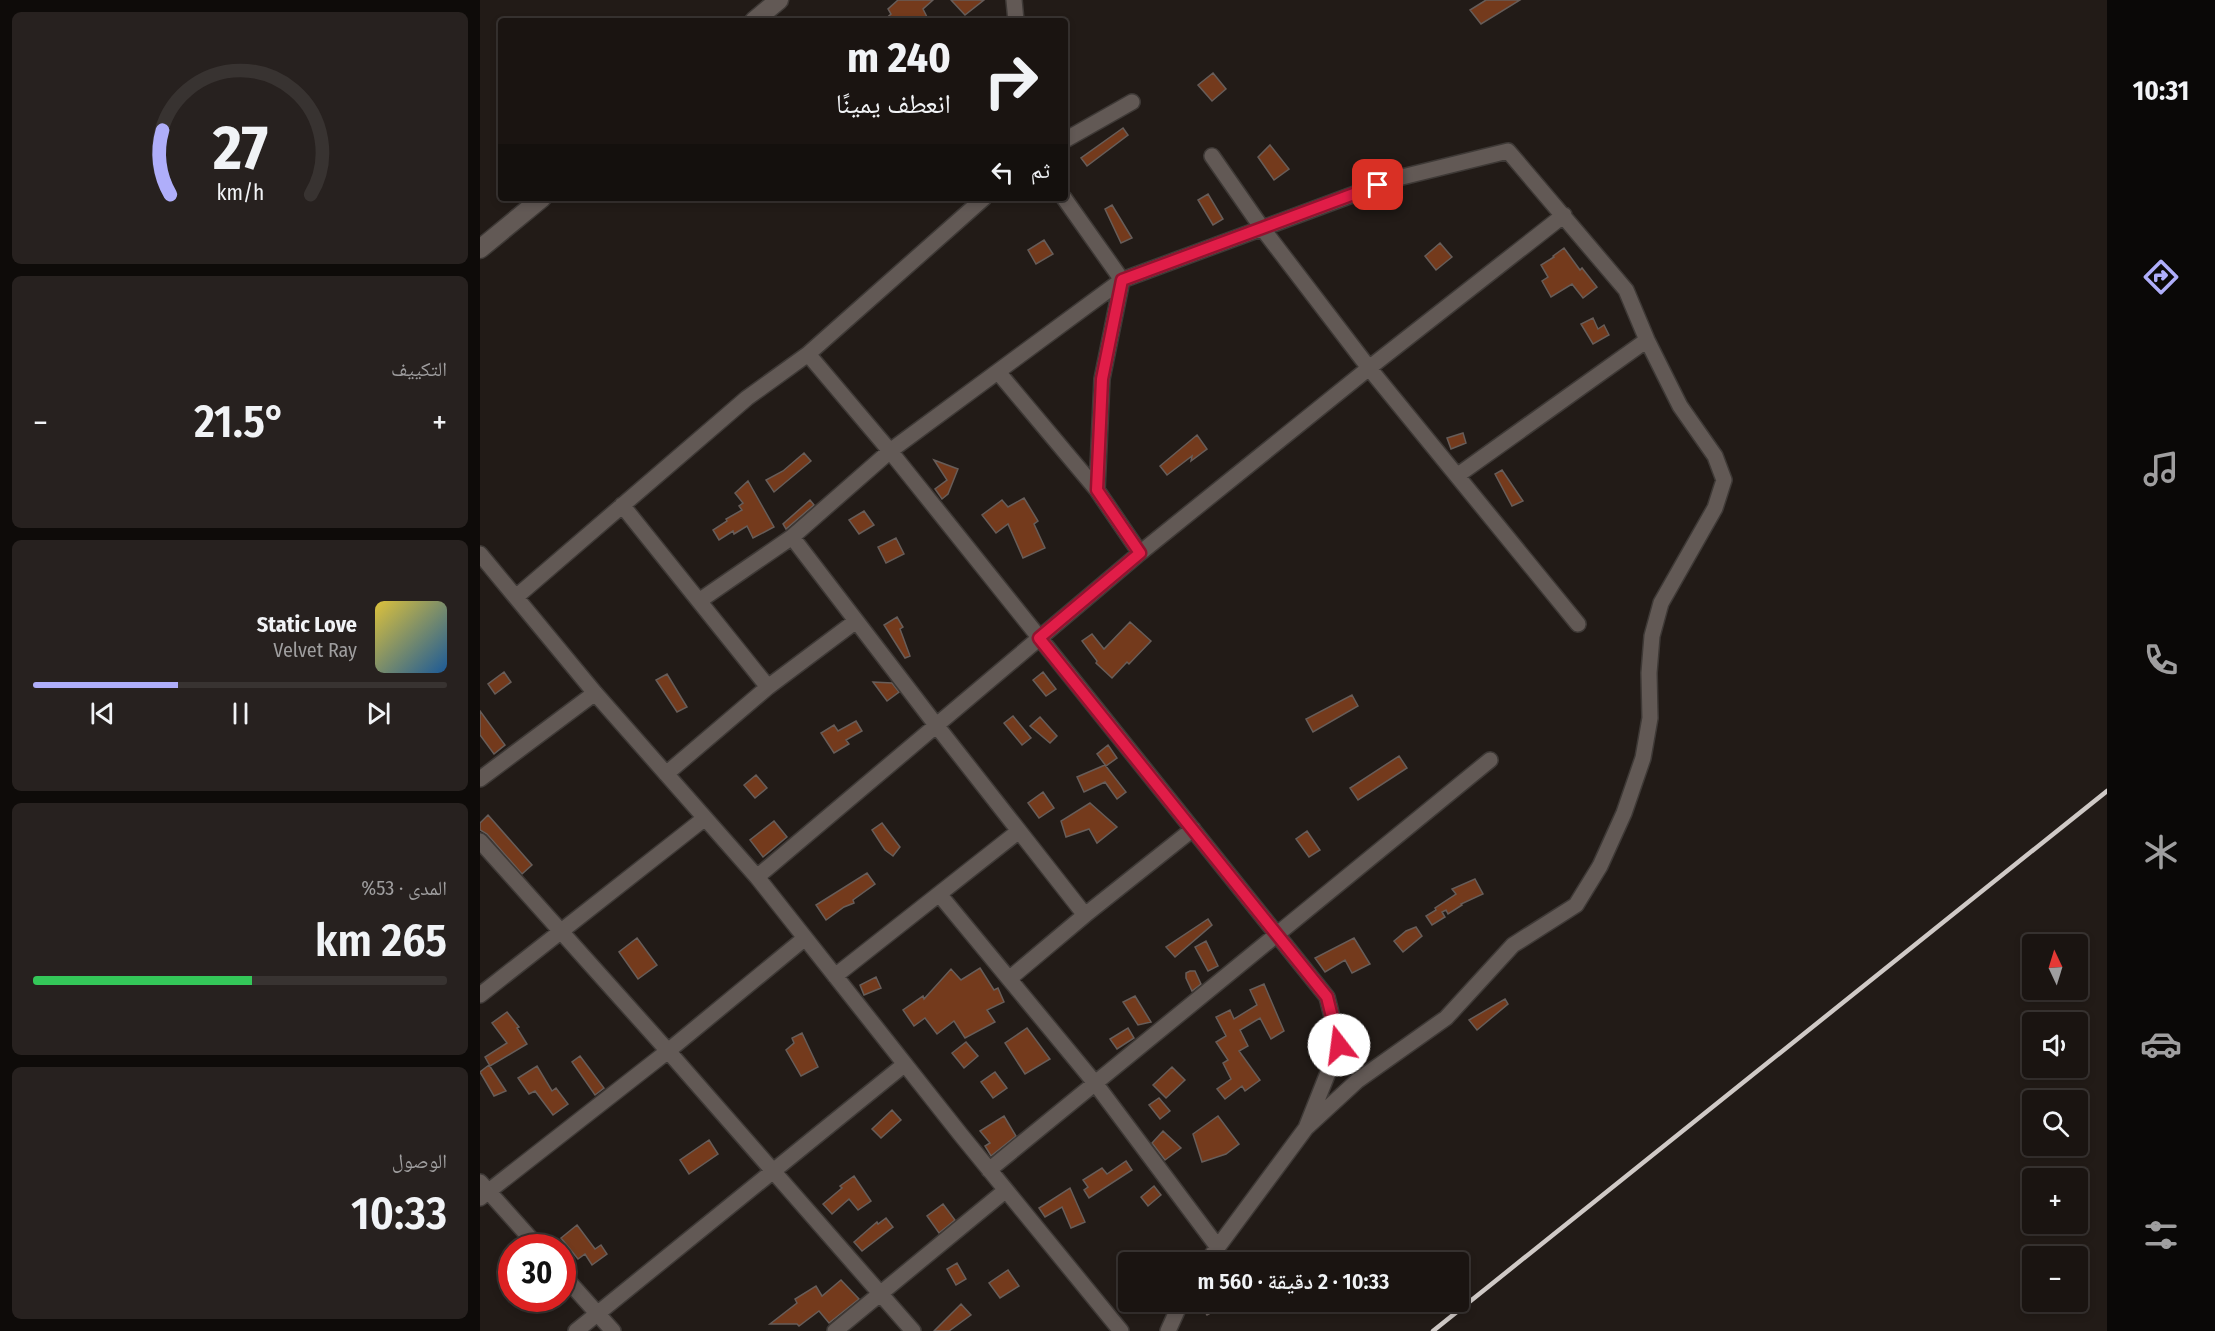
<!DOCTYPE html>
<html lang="ar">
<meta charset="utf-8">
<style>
body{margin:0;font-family:"Fira Sans Condensed","Noto Naskh Arabic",sans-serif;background:#27211f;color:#f1f3f6;direction:rtl;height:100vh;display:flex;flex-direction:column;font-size:22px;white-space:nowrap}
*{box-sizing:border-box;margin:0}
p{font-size:20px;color:#9f9e9f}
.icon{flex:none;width:33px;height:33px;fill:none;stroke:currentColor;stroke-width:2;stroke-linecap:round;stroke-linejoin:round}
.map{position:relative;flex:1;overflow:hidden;direction:ltr}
.drawer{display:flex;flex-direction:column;gap:12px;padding:12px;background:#0e0b09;width:480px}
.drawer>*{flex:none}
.top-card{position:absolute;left:18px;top:18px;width:570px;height:183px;border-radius:6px;box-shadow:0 3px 9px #0003,0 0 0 2px #383331;direction:rtl;background:#1a1411;color:#f1f3f6;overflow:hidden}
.needle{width:39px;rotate:356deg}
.controls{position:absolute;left:1542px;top:934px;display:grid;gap:12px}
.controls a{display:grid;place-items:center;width:66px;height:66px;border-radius:6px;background:#1a1411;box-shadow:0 3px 9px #0003,0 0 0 2px #383331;font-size:30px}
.speed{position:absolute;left:18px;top:1234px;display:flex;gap:12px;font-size:30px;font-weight:700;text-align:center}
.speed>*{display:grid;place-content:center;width:78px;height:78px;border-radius:50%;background:#1a1411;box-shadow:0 3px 9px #0003,0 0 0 2px #383331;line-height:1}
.speed .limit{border:9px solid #d22;background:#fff;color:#111}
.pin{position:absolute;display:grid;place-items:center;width:51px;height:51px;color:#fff;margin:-26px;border-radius:12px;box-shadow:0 3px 9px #0006}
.me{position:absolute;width:66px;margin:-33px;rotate:345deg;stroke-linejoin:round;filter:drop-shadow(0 0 4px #0008)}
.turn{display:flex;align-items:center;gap:21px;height:126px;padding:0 18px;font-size:27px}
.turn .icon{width:78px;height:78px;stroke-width:2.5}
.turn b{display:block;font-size:42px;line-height:51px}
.then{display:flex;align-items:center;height:57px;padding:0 18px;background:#0003;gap:12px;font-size:22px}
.big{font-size:45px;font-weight:600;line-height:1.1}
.drawer .tile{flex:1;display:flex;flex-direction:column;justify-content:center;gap:9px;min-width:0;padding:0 21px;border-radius:9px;background:#27211f}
.drawer .dial{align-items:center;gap:0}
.dial svg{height:156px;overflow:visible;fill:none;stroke:#383331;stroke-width:7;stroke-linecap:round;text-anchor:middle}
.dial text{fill:#f1f3f6;stroke:none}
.song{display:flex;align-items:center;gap:18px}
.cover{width:72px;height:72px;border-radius:9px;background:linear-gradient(135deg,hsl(50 70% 55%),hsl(210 70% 35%))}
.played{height:6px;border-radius:3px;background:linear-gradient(90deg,#afaefa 35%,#383331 35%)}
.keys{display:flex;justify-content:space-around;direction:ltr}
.heat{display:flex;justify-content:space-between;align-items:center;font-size:33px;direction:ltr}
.charge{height:9px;border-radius:4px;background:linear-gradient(90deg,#34c759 53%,#383331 0)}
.trip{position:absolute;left:638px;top:1252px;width:351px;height:60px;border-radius:6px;background:#1a1411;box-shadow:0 3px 9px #0003,0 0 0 2px #383331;font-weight:600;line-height:60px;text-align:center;direction:rtl}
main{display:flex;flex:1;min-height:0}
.menu{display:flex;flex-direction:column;width:108px;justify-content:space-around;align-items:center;background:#0a0807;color:#9f9e9f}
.menu .icon{width:42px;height:42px}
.menu .current{color:#afaefa}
.menu b{font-size:27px;color:#f1f3f6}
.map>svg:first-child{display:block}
</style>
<main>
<nav class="menu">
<b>10:31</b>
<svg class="icon current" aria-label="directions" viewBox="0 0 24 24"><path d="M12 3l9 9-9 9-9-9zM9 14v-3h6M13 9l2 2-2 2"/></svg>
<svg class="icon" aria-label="music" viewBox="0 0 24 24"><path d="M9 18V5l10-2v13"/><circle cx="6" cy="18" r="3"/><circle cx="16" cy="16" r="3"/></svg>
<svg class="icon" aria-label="phone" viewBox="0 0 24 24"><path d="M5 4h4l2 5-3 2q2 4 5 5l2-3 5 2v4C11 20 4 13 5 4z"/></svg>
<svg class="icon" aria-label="climate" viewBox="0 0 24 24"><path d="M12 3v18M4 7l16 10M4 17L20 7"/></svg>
<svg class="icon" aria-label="car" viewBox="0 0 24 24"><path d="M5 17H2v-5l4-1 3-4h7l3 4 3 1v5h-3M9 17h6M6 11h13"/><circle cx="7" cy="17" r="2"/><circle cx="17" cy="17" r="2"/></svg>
<svg class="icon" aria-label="filters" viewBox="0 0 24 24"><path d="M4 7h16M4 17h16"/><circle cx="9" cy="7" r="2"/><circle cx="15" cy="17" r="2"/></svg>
</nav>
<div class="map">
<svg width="1627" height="1331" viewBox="0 0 1627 1331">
<rect width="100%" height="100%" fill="#221b17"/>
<!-- building -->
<path fill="#743a1c" stroke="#675d59" stroke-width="1.5" d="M 418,0 L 453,0 L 443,9 L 449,21 L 403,21 L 411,14 L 408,9 Z
M 471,0 L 504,0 L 485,15 Z
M 1006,0 L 1040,0 L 1001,24 L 990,10 Z
M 733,73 L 746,89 L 732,101 L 718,85 Z
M 643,128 L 648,135 L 607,166 L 601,158 Z
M 790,145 L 809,169 L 794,180 L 778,157 Z
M 728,194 L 743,219 L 733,225 L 718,200 Z
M 632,205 L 652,238 L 641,243 L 625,209 Z
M 564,240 L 573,254 L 556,264 L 548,250 Z
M 960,243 L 972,257 L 956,270 L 945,256 Z
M 1084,248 L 1100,270 L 1102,268 L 1117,287 L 1103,298 L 1092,284 L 1071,297 L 1062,281 L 1068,277 L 1061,265 L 1074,257 L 1073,256 Z
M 1113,318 L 1118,329 L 1124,325 L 1129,335 L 1113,344 L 1101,324 Z
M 983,433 L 986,443 L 971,449 L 967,438 Z
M 717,435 L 727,449 L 711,461 L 712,456 L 687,475 L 680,466 Z
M 324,453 L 331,461 L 294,492 L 286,480 L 303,471 Z
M 454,460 L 478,469 L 468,494 L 462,499 L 455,489 L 467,480 Z
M 1022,470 L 1043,501 L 1032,506 L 1015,474 Z
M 268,481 L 294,527 L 273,538 L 267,526 L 254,534 L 253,531 L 239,540 L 233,530 L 247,521 L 246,519 L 262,510 L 259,506 L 263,503 L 255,493 Z
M 544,498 L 558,521 L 554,524 L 565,548 L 543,558 L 528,524 L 516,533 L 502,515 L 522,500 L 528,507 Z
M 330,500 L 334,505 L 306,529 L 303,524 Z
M 384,511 L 394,525 L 379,534 L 369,520 Z
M 416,538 L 424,554 L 406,563 L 398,547 Z
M 417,617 L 423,627 L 420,629 L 430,656 L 425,658 L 404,625 Z
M 650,622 L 671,641 L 649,664 L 647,662 L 632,678 L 616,663 L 617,661 L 602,641 L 612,634 L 624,649 Z
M 24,672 L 31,682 L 15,694 L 8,684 Z
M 563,672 L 576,689 L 566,696 L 553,680 Z
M 187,674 L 207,707 L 197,712 L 176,680 Z
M 393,682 L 412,683 L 419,692 L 407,701 Z
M 872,695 L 878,706 L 833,732 L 826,719 Z
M 0,711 L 25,745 L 14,754 L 0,735 Z
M 533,716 L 551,738 L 542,745 L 524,723 Z
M 560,717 L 577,736 L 570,743 L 550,726 Z
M 376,721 L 382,731 L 366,740 L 369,744 L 354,753 L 341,733 L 354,725 L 358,731 Z
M 628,745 L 637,758 L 626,766 L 617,754 Z
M 919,756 L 927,768 L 878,800 L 870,788 Z
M 625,765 L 646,792 L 637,799 L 625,782 L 604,792 L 597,777 Z
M 276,775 L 287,788 L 275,798 L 264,785 Z
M 563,792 L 574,808 L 559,818 L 548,803 Z
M 610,803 L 637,827 L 617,843 L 609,829 L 586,837 L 581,821 Z
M 8,815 L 52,865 L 42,874 L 7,834 L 0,830 L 0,823 Z
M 294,821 L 307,837 L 283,857 L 270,840 Z
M 402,823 L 420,847 L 413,856 L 405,850 L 392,830 Z
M 827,831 L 840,850 L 829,857 L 816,839 Z
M 387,873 L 395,884 L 373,900 L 374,903 L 364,907 L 346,920 L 336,905 Z
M 995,879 L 1003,894 L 981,904 L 982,905 L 968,914 L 966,910 L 962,912 L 965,917 L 952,925 L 946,916 L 956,910 L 955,908 L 976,894 L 972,889 Z
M 728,919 L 732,925 L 695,957 L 686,947 Z
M 936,927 L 942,936 L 923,952 L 914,941 L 926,931 Z
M 157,938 L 177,965 L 158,979 L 139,952 Z
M 874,938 L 890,964 L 872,973 L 865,960 L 845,972 L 835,958 Z
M 726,941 L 738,966 L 728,971 L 715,947 Z
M 500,968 L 514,990 L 518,988 L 524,1002 L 507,1010 L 515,1022 L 485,1038 L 474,1021 L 457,1034 L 445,1018 L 434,1026 L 423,1010 L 443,996 L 444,999 L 471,969 L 481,980 Z
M 710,971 L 715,971 L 721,984 L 712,991 L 706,978 L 706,973 Z
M 396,977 L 401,988 L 384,995 L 380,985 Z
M 784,984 L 804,1031 L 791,1039 L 780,1018 L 760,1030 L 768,1046 L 759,1051 L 780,1080 L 765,1091 L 762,1086 L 745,1099 L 737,1089 L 751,1079 L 743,1063 L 748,1060 L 736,1042 L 746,1036 L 736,1017 L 750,1010 L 754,1019 L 777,1005 L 770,990 Z
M 655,996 L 671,1022 L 658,1025 L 643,1002 Z
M 1025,999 L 1028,1004 L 997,1030 L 989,1020 Z
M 27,1012 L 39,1027 L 37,1028 L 47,1044 L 10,1066 L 5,1057 L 27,1043 L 12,1023 Z
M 547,1028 L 570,1059 L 545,1074 L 525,1043 Z
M 648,1028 L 654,1038 L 637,1049 L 630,1039 Z
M 322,1033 L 338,1067 L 321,1076 L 306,1050 L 314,1043 L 312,1038 Z
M 486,1042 L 498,1056 L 484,1068 L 472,1053 Z
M 100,1056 L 124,1088 L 115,1095 L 92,1062 Z
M 9,1065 L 26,1091 L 14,1096 L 0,1072 Z
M 57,1066 L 72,1091 L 76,1088 L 88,1104 L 73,1115 L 55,1091 L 49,1094 L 38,1078 Z
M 692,1067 L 705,1080 L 686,1098 L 673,1085 Z
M 515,1072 L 527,1088 L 513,1098 L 501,1082 Z
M 679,1098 L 690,1111 L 680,1119 L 669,1105 Z
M 412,1110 L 421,1120 L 401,1138 L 392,1129 Z
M 524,1116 L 536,1136 L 511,1156 L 505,1146 L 510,1143 L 500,1131 Z
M 738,1116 L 759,1144 L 746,1154 L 722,1162 L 713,1134 Z
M 683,1131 L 701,1148 L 685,1160 L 672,1143 Z
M 229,1140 L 238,1154 L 209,1174 L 200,1160 Z
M 646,1161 L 652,1170 L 609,1198 L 604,1190 L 608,1187 L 603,1180 L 622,1168 L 627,1174 Z
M 374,1176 L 391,1201 L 378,1210 L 369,1199 L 352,1214 L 343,1204 L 362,1188 L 360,1186 Z
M 674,1186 L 681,1195 L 668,1206 L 661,1197 Z
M 590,1188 L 605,1222 L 591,1228 L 582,1207 L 565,1217 L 559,1208 Z
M 463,1204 L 475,1220 L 459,1233 L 447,1216 Z
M 406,1218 L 413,1227 L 382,1251 L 374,1242 L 397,1222 L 398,1224 Z
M 97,1225 L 115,1249 L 121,1245 L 127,1254 L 112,1265 L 105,1254 L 98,1259 L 81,1238 Z
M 477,1263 L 486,1279 L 476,1285 L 467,1269 Z
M 528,1270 L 539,1286 L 520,1298 L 509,1283 Z
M 361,1280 L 379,1299 L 349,1323 L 339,1311 L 319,1326 L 317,1324 L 290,1324 L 317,1303 L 315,1299 L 336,1286 L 342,1296 Z
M 719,1302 L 750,1302 L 727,1315 Z
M 481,1304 L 491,1315 L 469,1331 L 454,1331 Z"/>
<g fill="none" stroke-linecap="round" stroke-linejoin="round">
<defs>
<path id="street" d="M 534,0 L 536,21
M 585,140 L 652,102
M 732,156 L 782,228 L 889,368 L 1098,624
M 584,198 L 642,280 L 622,379 L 617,490 L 660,553
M 328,354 L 410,451 L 847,997 L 859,1045 L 826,1128 L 726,1263
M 518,372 L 617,490
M 978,475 L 1167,340
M 142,505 L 288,687
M 312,537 L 456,725 L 605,915
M 0,554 L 115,693 L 277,877 L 481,1135 L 641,1331
M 36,597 L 267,398 L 328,354 L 504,198
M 219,601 L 312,537 L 410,451 L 642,280 L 918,178 L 1028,151 L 1146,290 L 1167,340 L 1200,406 L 1235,456 L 1244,480 L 1235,508 L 1181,603 L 1172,636 L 1169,673 L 1170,718 L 1163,758 L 1144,813 L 1120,866 L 1096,905 L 1033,945 L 966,1018 L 877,1081 L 826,1128
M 186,774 L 288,687 L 376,621
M 0,779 L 115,693
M 0,841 L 188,1051 L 433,1331
M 277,877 L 660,553 L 889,368 L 1084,215
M 459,894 L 615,1083 L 737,1246
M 355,976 L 539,831
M 529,979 L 605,915 L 713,829
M 0,995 L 225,818
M 509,1170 L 1010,760
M 0,1182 L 59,1248
M 0,1198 L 188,1051 L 325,938
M 82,1274 L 133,1331
M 96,1331 L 425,1064
M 355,1331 L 526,1190
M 688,1331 L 701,1302"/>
<path id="secondary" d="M 274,21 L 299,0
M 0,249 L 62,198"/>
</defs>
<!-- street casing -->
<use href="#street" stroke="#3e3936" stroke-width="18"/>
<!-- secondary casing -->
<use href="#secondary" stroke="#3e3936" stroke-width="21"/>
<!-- street -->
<use href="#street" stroke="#625955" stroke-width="15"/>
<!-- secondary -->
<use href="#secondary" stroke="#625955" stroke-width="18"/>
<!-- rail -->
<path stroke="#cfc9c6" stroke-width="4.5" d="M 953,1331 L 1627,791"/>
</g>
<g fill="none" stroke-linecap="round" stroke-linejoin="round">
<defs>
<path id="route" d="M 859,1045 L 847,997 L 559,638 L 660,553 L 617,490 L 622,379 L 642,280 L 898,185"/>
</defs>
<!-- route casing -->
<use href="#route" stroke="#92132f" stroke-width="15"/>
<!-- route -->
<use href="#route" stroke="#e11d48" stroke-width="10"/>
</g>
</svg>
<div class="controls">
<a><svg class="needle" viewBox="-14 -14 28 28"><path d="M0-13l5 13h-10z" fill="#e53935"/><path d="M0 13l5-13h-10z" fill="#9f9e9f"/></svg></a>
<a><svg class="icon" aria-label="sound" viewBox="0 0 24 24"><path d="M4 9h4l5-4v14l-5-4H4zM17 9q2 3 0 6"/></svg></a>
<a><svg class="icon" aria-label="search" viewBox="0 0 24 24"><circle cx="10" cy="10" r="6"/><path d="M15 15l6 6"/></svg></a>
<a>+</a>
<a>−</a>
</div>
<div class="speed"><div class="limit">30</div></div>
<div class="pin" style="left:898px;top:185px;background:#d93025"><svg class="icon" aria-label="arrive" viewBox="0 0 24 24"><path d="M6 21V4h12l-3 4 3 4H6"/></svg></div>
<svg class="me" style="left:859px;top:1045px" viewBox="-20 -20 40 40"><circle r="19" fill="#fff"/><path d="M0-13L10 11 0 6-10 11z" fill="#e11d48"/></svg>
<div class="trip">10:33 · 2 دقيقة · 560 m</div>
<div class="top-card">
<div class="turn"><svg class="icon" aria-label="right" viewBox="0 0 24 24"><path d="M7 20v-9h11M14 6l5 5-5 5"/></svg><div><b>240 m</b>انعطف يمينًا</div></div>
<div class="then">ثم<svg class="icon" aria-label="left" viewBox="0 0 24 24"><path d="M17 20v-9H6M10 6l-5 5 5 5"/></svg></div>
</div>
</div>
<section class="drawer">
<div class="tile dial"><svg viewBox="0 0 100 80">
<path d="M14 69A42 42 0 1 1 86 69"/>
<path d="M14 69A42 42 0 0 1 10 36" stroke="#afaefa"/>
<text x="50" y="56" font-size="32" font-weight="700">27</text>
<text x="50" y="72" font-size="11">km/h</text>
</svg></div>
<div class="tile"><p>التكييف</p>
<div class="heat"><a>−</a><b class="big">21.5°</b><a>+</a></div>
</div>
<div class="tile">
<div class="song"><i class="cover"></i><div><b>Static Love</b><p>Velvet Ray</p></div></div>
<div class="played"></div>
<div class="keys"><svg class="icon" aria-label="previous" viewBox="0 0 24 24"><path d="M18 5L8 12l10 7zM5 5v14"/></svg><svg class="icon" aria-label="pause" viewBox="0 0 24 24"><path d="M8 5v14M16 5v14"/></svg><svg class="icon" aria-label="next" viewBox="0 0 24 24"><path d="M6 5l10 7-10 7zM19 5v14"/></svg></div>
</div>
<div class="tile"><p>المدى · 53%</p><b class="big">265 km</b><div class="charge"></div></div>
<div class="tile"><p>الوصول</p><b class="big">10:33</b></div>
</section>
</main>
